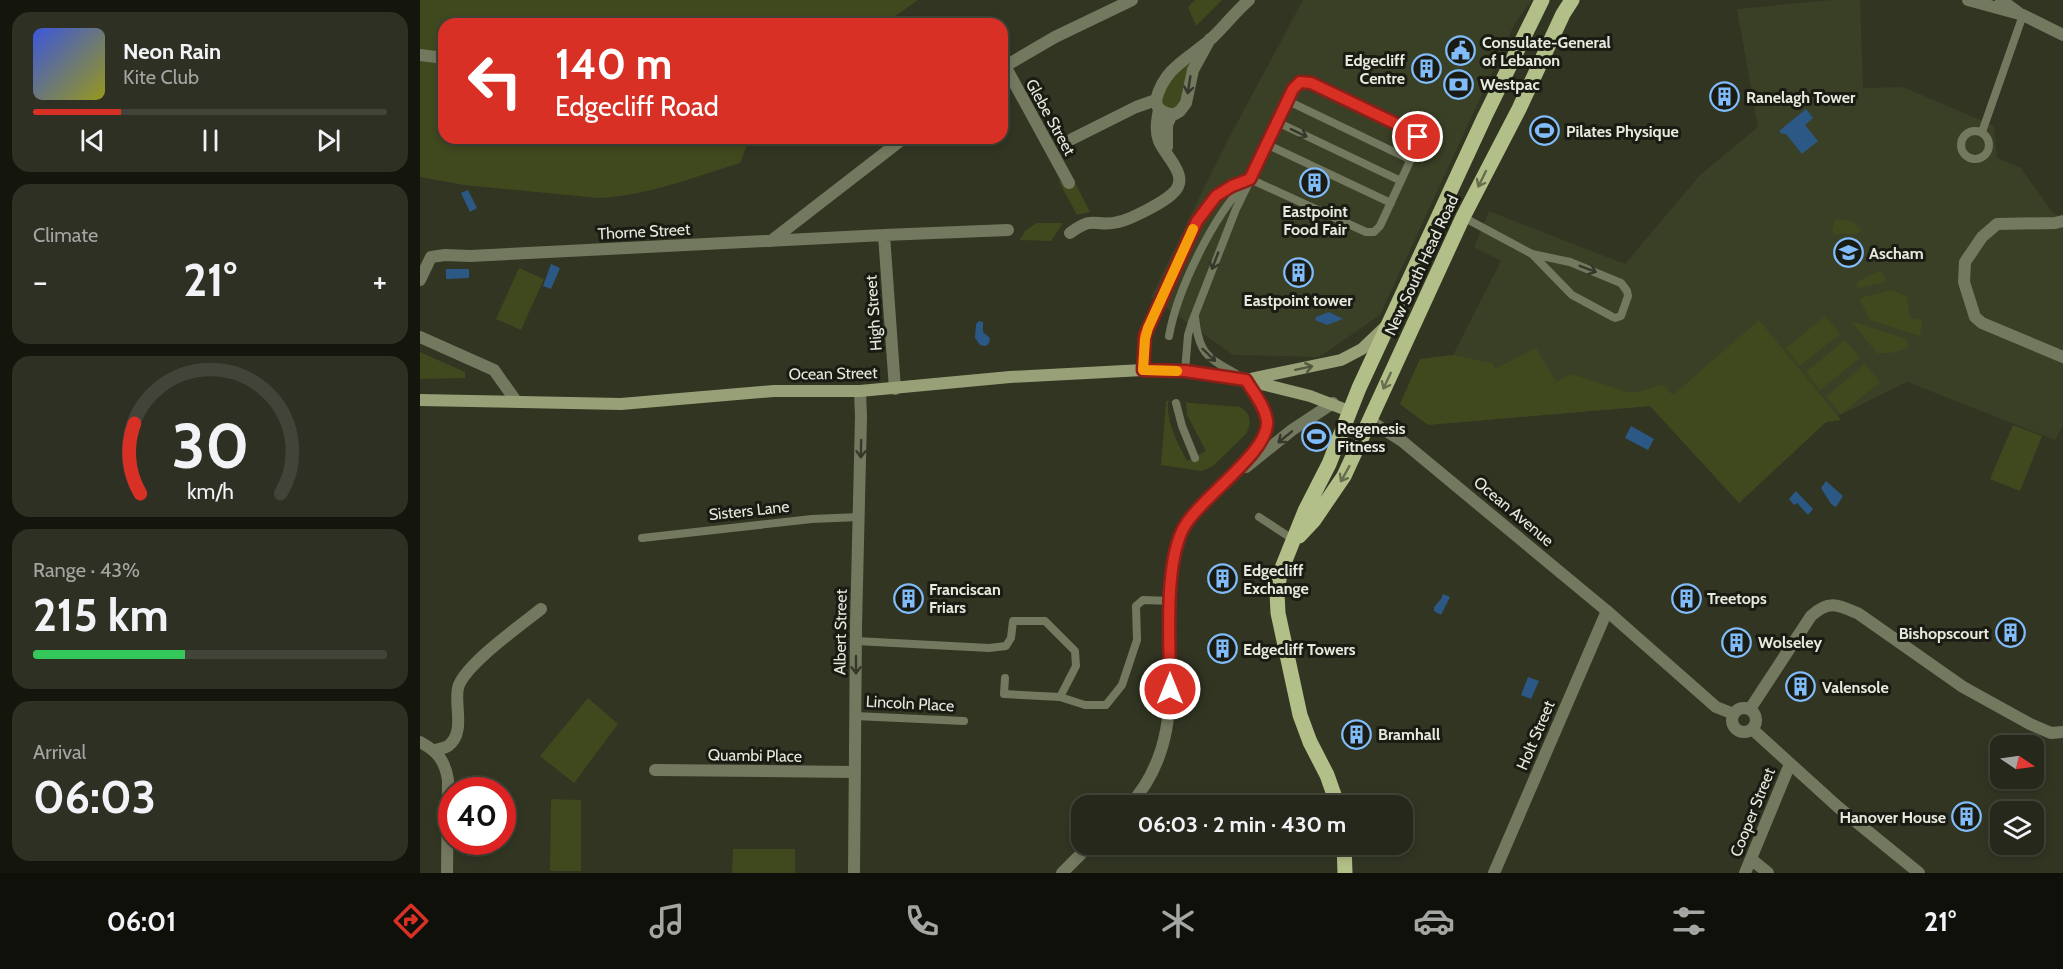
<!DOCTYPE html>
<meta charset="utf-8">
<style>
body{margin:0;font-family:Cabin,sans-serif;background:#2d3023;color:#f1f3f6;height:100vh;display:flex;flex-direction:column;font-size:22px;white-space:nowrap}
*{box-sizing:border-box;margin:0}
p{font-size:20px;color:#a3a6a2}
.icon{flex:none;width:33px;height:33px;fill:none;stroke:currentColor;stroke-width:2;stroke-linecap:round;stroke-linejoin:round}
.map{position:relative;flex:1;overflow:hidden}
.drawer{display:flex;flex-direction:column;gap:12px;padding:12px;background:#14160e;width:420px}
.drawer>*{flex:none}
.banner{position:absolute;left:18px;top:18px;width:570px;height:126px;border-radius:18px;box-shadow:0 3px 9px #0003,0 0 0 2px #424439;background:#d93025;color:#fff;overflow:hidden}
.needle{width:39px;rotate:103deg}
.controls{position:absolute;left:1570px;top:735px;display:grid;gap:12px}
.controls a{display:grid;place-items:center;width:54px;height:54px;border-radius:12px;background:#25281a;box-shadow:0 3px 9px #0003,0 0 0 2px #424439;font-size:30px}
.speed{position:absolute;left:18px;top:777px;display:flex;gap:12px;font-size:30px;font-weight:700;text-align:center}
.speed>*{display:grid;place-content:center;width:78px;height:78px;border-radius:50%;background:#25281a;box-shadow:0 3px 9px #0003,0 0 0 2px #424439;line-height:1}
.speed .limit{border:9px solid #d22;background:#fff;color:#111}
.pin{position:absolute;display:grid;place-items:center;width:51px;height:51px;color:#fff;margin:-26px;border:3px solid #fff;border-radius:50%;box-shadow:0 2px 6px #0007}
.me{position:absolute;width:66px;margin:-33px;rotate:0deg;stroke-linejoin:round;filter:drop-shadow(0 0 4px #0008)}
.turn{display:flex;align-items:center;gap:21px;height:126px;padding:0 18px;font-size:27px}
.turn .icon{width:78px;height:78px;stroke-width:2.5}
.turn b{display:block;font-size:42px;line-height:51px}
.big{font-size:45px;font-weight:700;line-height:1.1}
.drawer .widget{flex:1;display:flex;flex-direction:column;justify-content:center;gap:9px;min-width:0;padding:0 21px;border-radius:18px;background:#2d3023}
.drawer .dial{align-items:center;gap:0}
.dial svg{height:156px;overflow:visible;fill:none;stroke:#424439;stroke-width:7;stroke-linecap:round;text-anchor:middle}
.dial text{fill:#f1f3f6;stroke:none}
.song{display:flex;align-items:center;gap:18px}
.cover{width:72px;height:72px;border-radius:9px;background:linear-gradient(135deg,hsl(230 70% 55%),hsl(60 70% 35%))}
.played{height:6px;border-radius:3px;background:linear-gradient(90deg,#d93025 25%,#424439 25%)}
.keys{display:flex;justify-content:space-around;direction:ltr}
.heat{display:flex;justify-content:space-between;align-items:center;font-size:33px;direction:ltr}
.charge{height:9px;border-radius:4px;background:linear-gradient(90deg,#34c759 43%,#424439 0)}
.trip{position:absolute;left:651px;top:795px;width:342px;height:60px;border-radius:18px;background:#25281a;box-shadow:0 3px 9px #0003,0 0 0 2px #424439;font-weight:700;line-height:60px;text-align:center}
.menu{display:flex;height:96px;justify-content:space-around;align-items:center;background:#0f100a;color:#a3a6a2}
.menu .icon{width:42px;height:42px}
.menu .on{color:#d93025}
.menu b{font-size:27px;color:#f1f3f6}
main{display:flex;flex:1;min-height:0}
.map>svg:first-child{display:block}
</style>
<main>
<section class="drawer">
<div class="widget">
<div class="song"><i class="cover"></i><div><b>Neon Rain</b><p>Kite Club</p></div></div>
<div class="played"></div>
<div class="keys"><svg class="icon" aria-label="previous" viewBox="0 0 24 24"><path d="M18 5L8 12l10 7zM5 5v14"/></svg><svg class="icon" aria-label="pause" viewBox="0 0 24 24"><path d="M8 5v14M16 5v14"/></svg><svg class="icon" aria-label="next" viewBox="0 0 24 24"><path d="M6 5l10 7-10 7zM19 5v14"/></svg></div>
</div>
<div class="widget"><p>Climate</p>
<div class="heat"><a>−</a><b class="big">21°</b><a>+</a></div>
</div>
<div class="widget dial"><svg viewBox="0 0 100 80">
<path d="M14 69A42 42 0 1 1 86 69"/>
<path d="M14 69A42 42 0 0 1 11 33" stroke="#d93025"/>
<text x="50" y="56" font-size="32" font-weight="700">30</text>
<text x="50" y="72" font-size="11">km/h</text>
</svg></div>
<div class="widget"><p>Range · 43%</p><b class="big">215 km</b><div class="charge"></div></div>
<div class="widget"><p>Arrival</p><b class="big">06:03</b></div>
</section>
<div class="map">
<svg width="1643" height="873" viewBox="0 0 1643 873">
<rect width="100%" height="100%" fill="#313522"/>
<!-- built -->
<path fill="#3a4026" d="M 883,0 L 1112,0 L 1095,23 L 960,315 L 899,357 L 813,355 L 731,297 L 802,151 Z
M 1412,0 L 1440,0 L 1443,88 L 1483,87 L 1574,126 L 1577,158 L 1601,168 L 1633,213 L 1643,218 L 1643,426 L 1635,440 L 1487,382 L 1406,422 L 1319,503 L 1230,406 L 1008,425 L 980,404 L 1000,359 L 1033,355 L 1081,261 L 1054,247 L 1069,211 L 1205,264 L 1280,175 L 1338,127 L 1317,9 Z"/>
<!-- green -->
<path fill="#40481e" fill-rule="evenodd" d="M 0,0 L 498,0 L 464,24 L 24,24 L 24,138 L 330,138 L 320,163 C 274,177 227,196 178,198 L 44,185 L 0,177 Z
M 775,0 L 802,0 L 776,26 L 768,7 Z
M 768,62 L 773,70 L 767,98 L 747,113 L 737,93 Z
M 651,175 L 670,212 L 657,215 L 639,182 Z
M 1415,219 L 1431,221 L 1442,230 L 1436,234 L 1415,234 L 1412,231 Z
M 616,223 L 643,223 L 631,241 L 600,240 L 605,231 Z
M 99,268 L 124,279 L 101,330 L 76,319 Z
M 1459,271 L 1463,273 L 1465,281 L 1462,283 L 1439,288 L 1437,286 L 1437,282 Z
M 1473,290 L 1487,297 L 1490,318 L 1502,320 L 1500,336 L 1450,320 L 1440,300 L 1443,297 Z
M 1405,316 L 1420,334 L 1380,366 L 1366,348 Z
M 1339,320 L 1421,420 L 1406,422 L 1319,503 L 1230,406 L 1008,425 L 980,404 L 1000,359 L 1033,355 L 1072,363 L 1075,369 L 1116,348 L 1136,382 L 1151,374 L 1208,392 L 1219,392 L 1242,385 L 1253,395 Z
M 1431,321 L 1486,339 L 1488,348 L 1470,353 L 1457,353 Z
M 1425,340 L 1440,358 L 1400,390 L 1386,372 Z
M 0,352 L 45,372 L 45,378 L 0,379 Z
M 1445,364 L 1460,382 L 1421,414 L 1406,397 Z
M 746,401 L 820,407 C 831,413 832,423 826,434 L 793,466 L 782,471 L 741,465 ZM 748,402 L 766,403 L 767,415 L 786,451 L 767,461 C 757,441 747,425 748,402 Z
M 1593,425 L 1622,436 L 1600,491 L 1570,479 Z
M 168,698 L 198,724 L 154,783 L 120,756 Z
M 131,799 L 161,800 L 161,871 L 130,871 Z
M 313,849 L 375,849 L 375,873 L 312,873 Z"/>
<!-- water -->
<path fill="#2c5885" d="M 1386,109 L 1393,118 L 1385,125 L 1398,141 L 1382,154 L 1366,134 L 1362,134 L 1359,131 Z
M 48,190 L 57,208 L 50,212 L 41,193 Z
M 131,264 L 140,268 L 131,289 L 123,286 Z
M 26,269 L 49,269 L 49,278 L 26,279 Z
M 909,312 L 923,319 L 907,325 L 895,320 L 896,317 Z
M 559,321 L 563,322 L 563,332 L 570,338 L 569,343 L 566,346 L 560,345 L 555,338 L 556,324 Z
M 1211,426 L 1234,439 L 1228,450 L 1205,438 Z
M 1406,481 L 1423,496 L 1416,507 L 1411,504 L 1401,488 Z
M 1376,491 L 1393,509 L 1388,515 L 1377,503 L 1374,505 L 1369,499 Z
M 1023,594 L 1030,597 L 1021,615 L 1014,611 L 1014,607 L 1021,599 Z
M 1108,677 L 1119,681 L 1111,699 L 1101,695 Z"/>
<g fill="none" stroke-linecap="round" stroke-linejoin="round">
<!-- service -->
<path stroke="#73795f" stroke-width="8" d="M 868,101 L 991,160
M 857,122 L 981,181
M1541 145a14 14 0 1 1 28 0a14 14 0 1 1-28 0Z
M 1562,132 L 1603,15
M 846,144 L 971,203
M 1043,217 L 1112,254 L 1150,262 L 1201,283 L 1207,291 L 1208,296 L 1201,316 L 1195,318 L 1191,316 L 1152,295 L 1112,254
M 775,317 C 779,358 790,358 823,378
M 749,336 C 757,290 793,217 825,184
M 723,370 L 725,340 L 728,328 C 743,295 770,217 796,196 C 806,188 818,183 830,179 L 946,232 L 954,232 L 960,226 L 996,148 L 998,140 L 996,134 L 891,83 L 886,82 L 877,85 L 816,209 L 772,322 L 768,335 L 765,371
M 756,403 L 762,426 L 775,458
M 839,517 L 874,540
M 222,538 L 392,519 L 439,517
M 436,641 L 569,648 L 586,646 L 591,638 L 593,621 L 625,621 L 655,651 L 656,666 L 640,697 L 584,694 L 585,678
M 640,697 L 665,705 L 686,705 L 702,685 L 717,640 L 716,606 L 723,600 L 751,601
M 435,716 L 544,721"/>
<!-- minor -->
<path stroke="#73795f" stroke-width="12" d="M 1581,0 L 1599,13
M 790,39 L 773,70 L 766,103 L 760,111 L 755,114 C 746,115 736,110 736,100 C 745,66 769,59 792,38 C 805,26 815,12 829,0
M 0,55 L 24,58
M 585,66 L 649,183
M 582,68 L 635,37 L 712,0
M 652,139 L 716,107 L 736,100
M 747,147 L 747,125 L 752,114
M 1643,221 L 1635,223 L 1577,224 L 1562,237 L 1545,262 L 1544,282 L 1555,317 L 1562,323 L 1643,357
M 650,233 C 676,214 674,228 698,222 C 710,220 744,202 752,194 C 772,177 746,158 739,141 C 735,131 737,120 739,109
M 464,235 L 475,389
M 351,241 L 484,138
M 0,280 L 11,257 L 25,255 L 50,256 L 464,235 L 588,230
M 0,742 C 17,751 25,760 28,780 L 27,873
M 15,750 C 19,749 25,748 28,746 C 46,733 34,705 38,688 C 43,666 101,625 121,609
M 235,770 L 435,772
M 1331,859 L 1348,873
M 434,873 L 436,626 L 441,417 L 440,391
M 1074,873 L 1187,611
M 1325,873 L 1370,764"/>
<!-- tertiary -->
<path stroke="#73795f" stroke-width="12" d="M 1548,0 L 1603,15 L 1643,35
M 0,337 L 74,370 L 96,401
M 949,420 L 982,441 L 1187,611 L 1296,707 L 1314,714
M 826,467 L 872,430 L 913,403
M1312 720a12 12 0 1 1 24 0a12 12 0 1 1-24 0Z
M 1330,709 L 1391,616 C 1409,599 1419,605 1439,614 L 1543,687 L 1610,724 L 1631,733 L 1643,732
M 1332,729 L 1418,807 L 1499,873
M 709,806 C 778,730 734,636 757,548 C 759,537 762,527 769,518 C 785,496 850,449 847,421 C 845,406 834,392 826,380
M 642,873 L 671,844"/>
<!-- secondary -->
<path stroke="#97a076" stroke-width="12" d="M 830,379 L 921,360 L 942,349 L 965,327
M 0,400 L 201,404 L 354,391 L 440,391 L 590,377 L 723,370 L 765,371 L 826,380 L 890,396 L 929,411"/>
<!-- primary -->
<path stroke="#b2bf88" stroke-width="15" d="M 879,536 L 894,520 L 924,476 L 1043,217 L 1099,109 L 1143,14 L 1152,0
M 918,806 L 907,775 L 890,742 L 880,715 L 858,613 L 857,593 L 860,573 L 885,511 L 909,464 L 939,388 L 1065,116 L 1122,0
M 924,844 L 925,873"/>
</g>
<!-- one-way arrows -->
<defs><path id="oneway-shaft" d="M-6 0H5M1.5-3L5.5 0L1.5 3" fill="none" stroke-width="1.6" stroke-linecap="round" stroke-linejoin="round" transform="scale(1.5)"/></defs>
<g stroke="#35382a">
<use href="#oneway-shaft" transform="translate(769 85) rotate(99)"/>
<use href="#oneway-shaft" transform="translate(879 133) rotate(26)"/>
<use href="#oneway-shaft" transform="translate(795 261) rotate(111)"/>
<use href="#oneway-shaft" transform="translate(1168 269) rotate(21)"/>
<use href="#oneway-shaft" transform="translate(789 355) rotate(44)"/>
<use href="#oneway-shaft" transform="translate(865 437) rotate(141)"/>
<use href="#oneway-shaft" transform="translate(441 449) rotate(91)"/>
<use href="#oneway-shaft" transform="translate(436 665) rotate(90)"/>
</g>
<g stroke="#666e4e">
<use href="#oneway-shaft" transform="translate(1062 179) rotate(116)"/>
<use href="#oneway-shaft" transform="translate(967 381) rotate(115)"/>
<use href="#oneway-shaft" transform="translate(925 474) rotate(119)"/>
</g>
<use stroke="#525740" href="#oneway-shaft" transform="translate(884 368) rotate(-12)"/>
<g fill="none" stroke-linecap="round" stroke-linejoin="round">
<defs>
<path id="route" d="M 750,689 C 750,645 744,570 762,531 C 776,500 850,453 847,421 C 845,406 833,392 826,380 L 765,371 L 723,370 L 725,335 L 777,221 L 796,196 L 812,186 L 830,179 L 873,89 L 880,82 L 891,83 L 991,131 L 998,137"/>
</defs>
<!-- route casing -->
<use href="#route" stroke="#8d1f18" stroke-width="15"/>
<!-- route -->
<use href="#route" stroke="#d93025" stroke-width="10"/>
<!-- slow -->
<path stroke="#f59e0b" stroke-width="10" d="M 757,371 L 723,370 L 725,339 L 728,328 L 773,229"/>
</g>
<!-- icons -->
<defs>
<symbol id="civic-ring" viewBox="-11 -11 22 22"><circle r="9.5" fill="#1a1c13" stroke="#81bcfa" stroke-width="1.5"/><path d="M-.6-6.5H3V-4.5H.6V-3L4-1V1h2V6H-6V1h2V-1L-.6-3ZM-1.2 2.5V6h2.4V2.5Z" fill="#81bcfa"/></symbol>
<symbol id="building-ring" viewBox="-11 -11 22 22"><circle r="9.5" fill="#1a1c13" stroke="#81bcfa" stroke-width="1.5"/><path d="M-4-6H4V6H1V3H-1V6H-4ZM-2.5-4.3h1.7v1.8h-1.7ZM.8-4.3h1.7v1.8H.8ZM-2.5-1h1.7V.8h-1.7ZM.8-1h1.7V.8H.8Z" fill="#81bcfa"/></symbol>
<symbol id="bank-ring" viewBox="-11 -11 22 22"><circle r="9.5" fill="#1a1c13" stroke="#81bcfa" stroke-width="1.5"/><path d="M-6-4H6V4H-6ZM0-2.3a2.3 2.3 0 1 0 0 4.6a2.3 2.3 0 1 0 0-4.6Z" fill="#81bcfa"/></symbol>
<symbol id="stadium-ring" viewBox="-11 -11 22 22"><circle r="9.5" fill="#1a1c13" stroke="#81bcfa" stroke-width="1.5"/><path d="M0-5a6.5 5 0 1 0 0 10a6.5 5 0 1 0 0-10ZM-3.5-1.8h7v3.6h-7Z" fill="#81bcfa"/></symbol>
<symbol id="school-ring" viewBox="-11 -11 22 22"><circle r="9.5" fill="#1a1c13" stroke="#81bcfa" stroke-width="1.5"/><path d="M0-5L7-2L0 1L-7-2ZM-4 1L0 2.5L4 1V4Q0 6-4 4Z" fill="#81bcfa"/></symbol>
</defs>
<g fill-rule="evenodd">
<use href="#civic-ring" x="1024" y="34" width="33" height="33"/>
<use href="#building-ring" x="990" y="52" width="33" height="33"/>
<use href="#bank-ring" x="1022" y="68" width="33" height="33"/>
<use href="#building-ring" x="1288" y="80" width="33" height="33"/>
<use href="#stadium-ring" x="1108" y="114" width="33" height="33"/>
<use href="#building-ring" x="878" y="166" width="33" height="33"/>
<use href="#school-ring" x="1412" y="236" width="33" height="33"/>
<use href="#building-ring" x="862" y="256" width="33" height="33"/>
<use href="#stadium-ring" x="880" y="420" width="33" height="33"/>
<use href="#building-ring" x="786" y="562" width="33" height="33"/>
<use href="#building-ring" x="472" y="582" width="33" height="33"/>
<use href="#building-ring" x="1250" y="582" width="33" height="33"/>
<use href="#building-ring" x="1574" y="616" width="33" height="33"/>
<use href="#building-ring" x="1300" y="626" width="33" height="33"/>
<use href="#building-ring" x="786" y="632" width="33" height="33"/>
<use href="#building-ring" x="1364" y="670" width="33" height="33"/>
<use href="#building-ring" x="920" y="718" width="33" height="33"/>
<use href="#building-ring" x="1530" y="800" width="33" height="33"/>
</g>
<g text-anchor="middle" stroke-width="6" stroke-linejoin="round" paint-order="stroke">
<!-- poi labels -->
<g font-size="16" font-weight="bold" fill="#e6e9dd" stroke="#1a1c13" text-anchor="start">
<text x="1062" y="48">Consulate-General<tspan x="1062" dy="18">of Lebanon</tspan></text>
<text x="985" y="66" text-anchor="end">Edgecliff<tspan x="985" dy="18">Centre</tspan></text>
<text x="1060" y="90">Westpac</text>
<text x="1326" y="103">Ranelagh Tower</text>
<text x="1146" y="137">Pilates Physique</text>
<text x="895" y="217" text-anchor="middle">Eastpoint<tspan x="895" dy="18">Food Fair</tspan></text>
<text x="1449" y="259">Ascham</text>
<text x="878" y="306" text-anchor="middle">Eastpoint tower</text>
<text x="917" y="434">Regenesis<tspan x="917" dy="18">Fitness</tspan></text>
<text x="823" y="576">Edgecliff<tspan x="823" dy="18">Exchange</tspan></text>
<text x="509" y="595">Franciscan<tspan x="509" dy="18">Friars</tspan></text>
<text x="1287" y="604">Treetops</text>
<text x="1569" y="639" text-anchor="end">Bishopscourt</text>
<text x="1338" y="648">Wolseley</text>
<text x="823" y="655">Edgecliff Towers</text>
<text x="1402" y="693">Valensole</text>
<text x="958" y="740">Bramhall</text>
<text x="1526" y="823" text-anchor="end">Hanover House</text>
</g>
<!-- street labels -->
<g font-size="16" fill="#e6e9dd" stroke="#1a1c13">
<text transform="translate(631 117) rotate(61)" y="6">Glebe Street</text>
<text transform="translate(224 231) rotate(-3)" y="6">Thorne Street</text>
<text transform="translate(1001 265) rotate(-65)" y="6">New South Head Road</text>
<text transform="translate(453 313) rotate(-94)" y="6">High Street</text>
<text transform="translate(413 373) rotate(-1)" y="6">Ocean Street</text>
<text transform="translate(329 510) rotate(-6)" y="6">Sisters Lane</text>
<text transform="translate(1094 511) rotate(40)" y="6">Ocean Avenue</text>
<text transform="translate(420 632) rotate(-89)" y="6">Albert Street</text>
<text transform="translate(490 703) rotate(3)" y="6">Lincoln Place</text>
<text transform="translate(1115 735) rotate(-67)" y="6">Holt Street</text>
<text transform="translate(335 755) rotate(1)" y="6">Quambi Place</text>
<text transform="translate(1332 812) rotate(-68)" y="6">Cooper Street</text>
</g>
</g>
</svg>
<div class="controls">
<a><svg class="needle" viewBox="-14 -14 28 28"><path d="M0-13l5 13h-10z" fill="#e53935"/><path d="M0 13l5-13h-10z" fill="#a3a6a2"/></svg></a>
<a><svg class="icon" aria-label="layers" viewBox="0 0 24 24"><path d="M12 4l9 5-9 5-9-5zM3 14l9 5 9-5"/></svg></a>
</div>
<div class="speed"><div class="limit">40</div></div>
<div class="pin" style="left:998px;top:137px;background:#d93025"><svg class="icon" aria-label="arrive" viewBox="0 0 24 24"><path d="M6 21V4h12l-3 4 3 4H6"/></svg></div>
<svg class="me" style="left:750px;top:689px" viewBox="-20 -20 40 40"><circle r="17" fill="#d93025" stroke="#fff" stroke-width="3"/><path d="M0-11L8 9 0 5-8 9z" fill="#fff"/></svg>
<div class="trip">06:03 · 2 min · 430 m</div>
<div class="banner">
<div class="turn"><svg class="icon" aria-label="left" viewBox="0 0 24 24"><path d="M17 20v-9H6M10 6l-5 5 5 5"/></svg><div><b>140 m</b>Edgecliff Road</div></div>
</div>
</div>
</main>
<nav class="menu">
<b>06:01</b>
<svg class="icon on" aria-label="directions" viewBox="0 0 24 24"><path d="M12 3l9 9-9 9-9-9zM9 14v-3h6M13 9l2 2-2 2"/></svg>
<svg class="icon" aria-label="music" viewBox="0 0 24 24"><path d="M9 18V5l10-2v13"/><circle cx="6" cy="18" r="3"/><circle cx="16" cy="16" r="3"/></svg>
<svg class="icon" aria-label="phone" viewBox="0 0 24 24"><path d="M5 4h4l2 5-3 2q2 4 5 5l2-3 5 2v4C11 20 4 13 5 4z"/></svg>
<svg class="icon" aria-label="climate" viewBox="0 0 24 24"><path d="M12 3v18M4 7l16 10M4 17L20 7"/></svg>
<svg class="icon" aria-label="car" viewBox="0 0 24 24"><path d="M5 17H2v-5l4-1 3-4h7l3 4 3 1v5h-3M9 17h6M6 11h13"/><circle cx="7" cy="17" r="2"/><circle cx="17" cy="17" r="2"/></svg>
<svg class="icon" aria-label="filters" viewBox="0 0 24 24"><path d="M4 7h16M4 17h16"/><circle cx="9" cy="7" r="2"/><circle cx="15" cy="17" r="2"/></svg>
<b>21°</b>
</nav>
